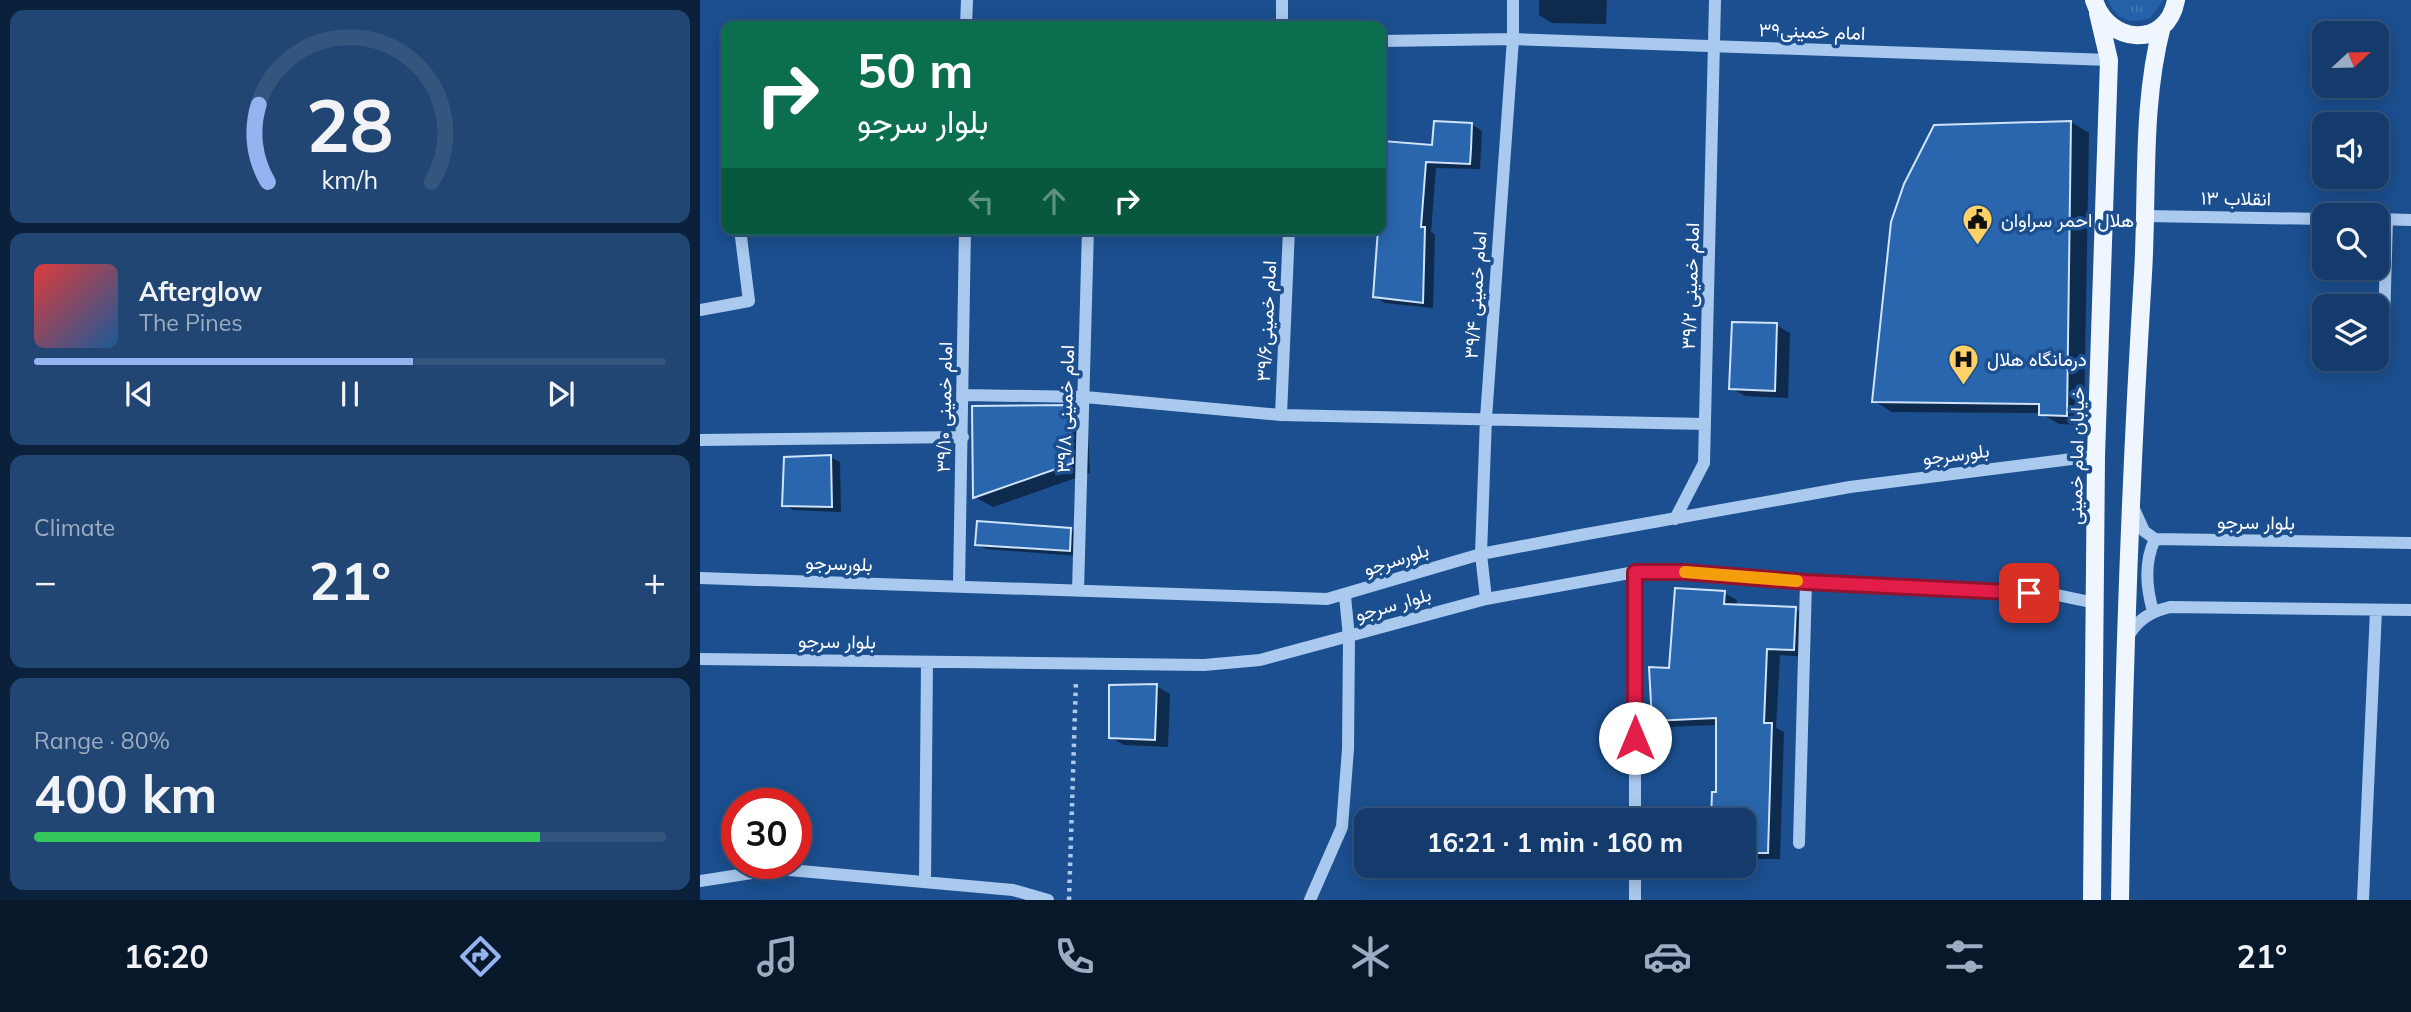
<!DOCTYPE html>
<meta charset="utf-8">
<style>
body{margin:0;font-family:Mulish,Vazirmatn,sans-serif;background:#214673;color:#f1f3f6;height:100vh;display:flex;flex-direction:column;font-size:26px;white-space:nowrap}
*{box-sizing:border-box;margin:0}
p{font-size:23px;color:#9dadc1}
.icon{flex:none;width:38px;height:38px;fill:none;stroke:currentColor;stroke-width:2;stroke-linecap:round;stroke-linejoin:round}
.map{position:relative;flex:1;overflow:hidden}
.sheet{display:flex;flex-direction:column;gap:10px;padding:10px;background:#0b203b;width:700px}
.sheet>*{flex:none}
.guide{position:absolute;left:21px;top:21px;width:665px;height:214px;border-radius:14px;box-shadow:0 4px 18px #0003,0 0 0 2px #33557e;background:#0b6e4f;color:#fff;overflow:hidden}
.needle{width:46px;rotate:68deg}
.buttons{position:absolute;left:1612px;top:21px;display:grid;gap:14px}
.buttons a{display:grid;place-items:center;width:77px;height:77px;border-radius:14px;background:#143b6b;box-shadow:0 4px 18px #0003,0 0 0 2px #33557e;font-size:35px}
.speed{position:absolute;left:21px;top:788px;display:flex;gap:14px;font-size:35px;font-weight:700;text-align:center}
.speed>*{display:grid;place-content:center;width:91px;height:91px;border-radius:50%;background:#143b6b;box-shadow:0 4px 18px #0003,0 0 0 2px #33557e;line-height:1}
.speed .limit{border:10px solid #d22;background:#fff;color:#111}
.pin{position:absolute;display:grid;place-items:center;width:60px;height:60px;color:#fff;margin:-30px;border-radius:14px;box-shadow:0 4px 10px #0006}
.me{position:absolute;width:77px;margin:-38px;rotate:0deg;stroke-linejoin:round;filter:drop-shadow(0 0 5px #0008)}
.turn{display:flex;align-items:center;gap:24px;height:147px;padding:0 21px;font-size:32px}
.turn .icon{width:91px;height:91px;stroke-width:2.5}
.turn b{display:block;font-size:49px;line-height:60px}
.lanes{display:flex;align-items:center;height:66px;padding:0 21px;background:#0003;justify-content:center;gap:35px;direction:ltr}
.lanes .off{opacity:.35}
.big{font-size:52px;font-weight:700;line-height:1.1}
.sheet .widget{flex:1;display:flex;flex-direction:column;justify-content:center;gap:10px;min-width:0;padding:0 24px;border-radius:14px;background:#214673}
.sheet .dial{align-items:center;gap:0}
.dial svg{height:182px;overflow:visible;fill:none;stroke:#33557e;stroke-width:7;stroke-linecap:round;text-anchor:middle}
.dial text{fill:#f1f3f6;stroke:none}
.song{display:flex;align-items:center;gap:21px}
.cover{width:84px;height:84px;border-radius:10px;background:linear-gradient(135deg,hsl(0 70% 55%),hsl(210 70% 35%))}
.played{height:7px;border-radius:4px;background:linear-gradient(90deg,#95b2f1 60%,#33557e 60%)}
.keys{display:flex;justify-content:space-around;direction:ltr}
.heat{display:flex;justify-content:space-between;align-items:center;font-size:38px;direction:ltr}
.charge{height:10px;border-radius:5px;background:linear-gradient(90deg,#34c759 80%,#33557e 0)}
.trip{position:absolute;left:654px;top:808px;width:402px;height:70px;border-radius:14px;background:#143b6b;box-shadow:0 4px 18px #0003,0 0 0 2px #33557e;font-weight:700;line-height:70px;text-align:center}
.dock{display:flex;height:112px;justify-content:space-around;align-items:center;background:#08182b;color:#9dadc1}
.dock .icon{width:49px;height:49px}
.dock .active{color:#95b2f1}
.dock b{font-size:32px;color:#f1f3f6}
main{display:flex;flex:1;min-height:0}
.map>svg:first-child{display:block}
</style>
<main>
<section class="sheet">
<div class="widget dial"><svg viewBox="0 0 100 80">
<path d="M14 69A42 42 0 1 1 86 69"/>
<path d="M14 69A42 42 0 0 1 10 35" stroke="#95b2f1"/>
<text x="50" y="56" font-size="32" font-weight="700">28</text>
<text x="50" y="72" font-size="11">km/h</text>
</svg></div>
<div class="widget">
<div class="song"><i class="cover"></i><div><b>Afterglow</b><p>The Pines</p></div></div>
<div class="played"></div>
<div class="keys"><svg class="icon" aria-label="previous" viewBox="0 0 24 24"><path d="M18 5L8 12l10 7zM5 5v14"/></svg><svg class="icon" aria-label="pause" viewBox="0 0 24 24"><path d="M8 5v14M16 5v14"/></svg><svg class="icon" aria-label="next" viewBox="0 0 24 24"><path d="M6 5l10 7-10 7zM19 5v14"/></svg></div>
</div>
<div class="widget"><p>Climate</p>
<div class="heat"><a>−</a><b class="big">21°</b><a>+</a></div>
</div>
<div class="widget"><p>Range · 80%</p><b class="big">400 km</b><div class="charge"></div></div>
</section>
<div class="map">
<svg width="1711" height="900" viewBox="0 0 1711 900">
<defs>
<pattern id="grass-tufts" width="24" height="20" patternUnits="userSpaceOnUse" patternTransform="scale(1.75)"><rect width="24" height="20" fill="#2461a8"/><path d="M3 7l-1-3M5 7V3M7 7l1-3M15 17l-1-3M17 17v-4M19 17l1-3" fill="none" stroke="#4579b5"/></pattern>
</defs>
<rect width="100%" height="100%" fill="#1b4f8f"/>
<!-- grass -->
<path fill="url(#grass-tufts)" d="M 1408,0 L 1463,0 L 1450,18 C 1432,25 1415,20 1408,0 Z"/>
<!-- shadow -->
<path fill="#0007" d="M 839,0 L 907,0 L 906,24 L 852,23 L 839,15 Z
M 1371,122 L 1389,133 L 1384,425 L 1359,424 L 1340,413 L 1192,412 L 1174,401 L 1235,126 Z
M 771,124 L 782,131 L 780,169 L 736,168 L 731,232 L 735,235 L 733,308 L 685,303 L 674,296 L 685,143 L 734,147 Z
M 1076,325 L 1090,333 L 1088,398 L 1045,396 L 1031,388 Z
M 368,407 L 387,418 L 390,473 L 293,507 L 275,497 Z
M 131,457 L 140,462 L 141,512 L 93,510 L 84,505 Z
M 370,530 L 380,535 L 379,556 L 286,549 L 277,544 Z
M 1024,593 L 1037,600 L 1036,606 L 1096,609 L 1108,616 L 1107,657 L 1080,655 L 1076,728 L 1084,732 L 1080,859 L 1045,859 L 1045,821 L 1018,794 L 1018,725 L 966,727 L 954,720 L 970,669 Z
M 456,686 L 470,694 L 468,747 L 424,745 L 410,737 Z"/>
<!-- building -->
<path fill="#2a66ad" stroke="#cfe3fa" stroke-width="2" d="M 734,121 L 772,123 L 771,149 L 770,164 L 726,162 L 721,227 L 725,227 L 723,303 L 673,297 L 678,229 L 681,229 L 683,141 L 732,145 Z
M 1371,121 L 1367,416 L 1339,415 L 1339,404 L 1172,402 L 1191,222 L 1204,184 L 1234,125 Z
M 1032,322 L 1077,323 L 1075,391 L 1029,389 Z
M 369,405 L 373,463 L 273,498 L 272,406 Z
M 131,455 L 132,507 L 82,506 L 84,457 Z
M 277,521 L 371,528 L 370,551 L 275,545 Z
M 975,588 L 1025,591 L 1024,604 L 1096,607 L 1094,650 L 1067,649 L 1064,723 L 1072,723 L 1068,853 L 1045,853 L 1045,821 L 1011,821 L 1012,792 L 1016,792 L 1016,718 L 952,721 L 949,667 L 969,668 Z
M 457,684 L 455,740 L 409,738 L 409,685 Z"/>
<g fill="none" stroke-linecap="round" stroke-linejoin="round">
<!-- path -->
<path stroke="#a9c9ee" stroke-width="4.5" stroke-dasharray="3.5 5" stroke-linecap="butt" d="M 369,900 L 376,680"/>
<!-- minor -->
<path stroke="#a9c9ee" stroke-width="12" d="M 266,26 L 267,0
M 582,26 L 582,0
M 681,41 L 813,39 L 1409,60
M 1446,216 L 1624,219
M 1676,219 L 1711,220
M 0,310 L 49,301 L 40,229
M 1683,358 L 1687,220
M 264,395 L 385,397 L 581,415 L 1005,424
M 581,415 L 589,229
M 0,440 L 263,437
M 1434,509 L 1444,531 L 1455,539 L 1711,543
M 975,519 L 1004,463 L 1015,0
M 935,572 L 935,821
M 0,578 L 627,599 L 781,554 L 881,535 L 1150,487 L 1396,456
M 259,586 L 265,229
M 378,591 L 388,229
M 786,599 L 781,554 L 786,418 L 813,39 L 813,0
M 1453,611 C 1446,587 1444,562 1455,539
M 1427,638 C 1438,619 1450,612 1470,607 L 1711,610
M 0,659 L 504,665 L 560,660 L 786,599 L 935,572 L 984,572 L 1106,582 L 1357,595 L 1395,603
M 1099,843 L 1106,582
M 935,866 L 935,900
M 0,881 L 78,869 L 313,890 L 348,900
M 225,882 L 227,662
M 610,900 L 642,827 L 648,749 L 649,637 L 645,596
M 1663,900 L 1676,610"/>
<!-- major -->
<path stroke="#f0f6ff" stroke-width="18" d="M 1394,0 C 1408,45 1467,49 1476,0
M 1392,900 L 1396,456 L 1409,60 L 1398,13
M 1420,900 C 1423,691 1430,483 1443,274 C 1448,191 1441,106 1462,26"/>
</g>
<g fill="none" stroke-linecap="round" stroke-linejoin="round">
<defs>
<path id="route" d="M 935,738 L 935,572 L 984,572 L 1106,582 L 1329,593"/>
</defs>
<!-- route casing -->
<use href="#route" stroke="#92132f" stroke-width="18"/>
<!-- route -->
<use href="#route" stroke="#e11d48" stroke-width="12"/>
<!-- slow -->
<path stroke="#f59e0b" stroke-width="12" d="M 985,572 L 1097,581"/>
</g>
<!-- icons -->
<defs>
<symbol id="civic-pin" viewBox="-11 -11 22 30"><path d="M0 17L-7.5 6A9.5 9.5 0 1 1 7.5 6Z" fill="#ffd166" stroke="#1b4f8f"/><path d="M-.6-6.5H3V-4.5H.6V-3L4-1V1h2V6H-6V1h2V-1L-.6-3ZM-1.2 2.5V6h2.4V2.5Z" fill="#111"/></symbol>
<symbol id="hospital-pin" viewBox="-11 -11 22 30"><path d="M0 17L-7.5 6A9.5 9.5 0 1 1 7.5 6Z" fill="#ffd166" stroke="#1b4f8f"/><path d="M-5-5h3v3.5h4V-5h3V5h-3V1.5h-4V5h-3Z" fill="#111"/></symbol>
</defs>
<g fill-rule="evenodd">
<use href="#civic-pin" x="1260" y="202" width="35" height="47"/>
<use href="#hospital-pin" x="1246" y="342" width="35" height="47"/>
</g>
<g text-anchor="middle" stroke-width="7" stroke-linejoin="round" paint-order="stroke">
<!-- street labels -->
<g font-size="19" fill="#fff" stroke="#1b4f8f">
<text transform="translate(1112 31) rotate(2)" y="7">امام خمینی۳۹</text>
<text transform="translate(1536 198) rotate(1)" y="7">انقلاب ۱۳</text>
<text transform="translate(990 286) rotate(-88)" y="7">امام خمینی ۳۹/۲</text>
<text transform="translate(775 295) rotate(-86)" y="7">امام خمینی ۳۹/۴</text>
<text transform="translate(566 321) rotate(-87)" y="7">امام خمینی۳۹/۶</text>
<text transform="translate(244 407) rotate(-89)" y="7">امام خمینی ۳۹/۱۰</text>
<text transform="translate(365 409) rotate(-88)" y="7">امام خمینی ۳۹/۸</text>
<text transform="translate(1256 454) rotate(-7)" y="7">بلورسرجو</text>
<text transform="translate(1376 456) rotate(-89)" y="7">خیابان امام خمینی</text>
<text transform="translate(1556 522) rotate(1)" y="7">بلوار سرجو</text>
<text transform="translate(696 559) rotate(-18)" y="7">بلورسرجو</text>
<text transform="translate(139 563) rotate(2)" y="7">بلورسرجو</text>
<text transform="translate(693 604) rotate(-16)" y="7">بلوار سرجو</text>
<text transform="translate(137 641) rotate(1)" y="7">بلوار سرجو</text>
</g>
<!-- poi labels -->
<g font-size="19" fill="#fff" stroke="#1b4f8f" text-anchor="start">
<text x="1301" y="227">هلال احمر سراوان</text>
<text x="1287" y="366">درمانگاه هلال</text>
</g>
</g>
</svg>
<div class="buttons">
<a><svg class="needle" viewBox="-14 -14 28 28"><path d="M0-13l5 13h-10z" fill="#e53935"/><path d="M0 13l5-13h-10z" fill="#9dadc1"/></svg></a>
<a><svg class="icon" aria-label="sound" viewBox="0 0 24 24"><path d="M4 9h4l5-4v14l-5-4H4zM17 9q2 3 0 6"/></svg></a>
<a><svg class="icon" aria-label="search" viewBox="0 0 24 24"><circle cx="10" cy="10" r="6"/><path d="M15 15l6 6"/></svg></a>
<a><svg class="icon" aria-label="layers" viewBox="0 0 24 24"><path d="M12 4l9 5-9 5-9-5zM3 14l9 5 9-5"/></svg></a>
</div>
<div class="speed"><div class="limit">30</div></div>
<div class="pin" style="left:1329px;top:593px;background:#d93025"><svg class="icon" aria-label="arrive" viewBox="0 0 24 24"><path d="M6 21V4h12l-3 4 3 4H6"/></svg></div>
<svg class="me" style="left:935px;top:738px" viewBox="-20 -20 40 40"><circle r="19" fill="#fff"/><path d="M0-13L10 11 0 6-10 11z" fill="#e11d48"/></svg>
<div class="trip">16:21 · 1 min · 160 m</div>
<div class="guide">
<div class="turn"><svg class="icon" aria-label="right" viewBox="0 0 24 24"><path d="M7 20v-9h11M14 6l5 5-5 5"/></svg><div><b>50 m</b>بلوار سرجو</div></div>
<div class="lanes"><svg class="icon off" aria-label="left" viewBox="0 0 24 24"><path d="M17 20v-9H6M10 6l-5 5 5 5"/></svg><svg class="icon off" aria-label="ahead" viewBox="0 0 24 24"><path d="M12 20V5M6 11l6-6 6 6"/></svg><svg class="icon" aria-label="right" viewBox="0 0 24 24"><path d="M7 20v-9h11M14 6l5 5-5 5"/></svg></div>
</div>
</div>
</main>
<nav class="dock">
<b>16:20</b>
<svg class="icon active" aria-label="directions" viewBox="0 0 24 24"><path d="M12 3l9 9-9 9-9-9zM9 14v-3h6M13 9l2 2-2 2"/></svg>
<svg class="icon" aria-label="music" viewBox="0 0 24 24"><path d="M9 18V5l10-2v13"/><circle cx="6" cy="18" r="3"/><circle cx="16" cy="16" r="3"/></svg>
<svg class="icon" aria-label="phone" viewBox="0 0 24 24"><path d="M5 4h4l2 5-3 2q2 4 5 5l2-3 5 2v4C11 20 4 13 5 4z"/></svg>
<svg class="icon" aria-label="climate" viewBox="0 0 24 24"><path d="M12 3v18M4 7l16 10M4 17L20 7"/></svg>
<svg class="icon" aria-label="car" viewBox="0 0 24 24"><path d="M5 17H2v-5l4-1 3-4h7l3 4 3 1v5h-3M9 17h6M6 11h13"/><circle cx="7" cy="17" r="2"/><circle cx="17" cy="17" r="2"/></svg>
<svg class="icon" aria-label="filters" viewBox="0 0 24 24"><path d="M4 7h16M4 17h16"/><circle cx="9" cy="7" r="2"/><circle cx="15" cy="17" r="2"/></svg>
<b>21°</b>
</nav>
